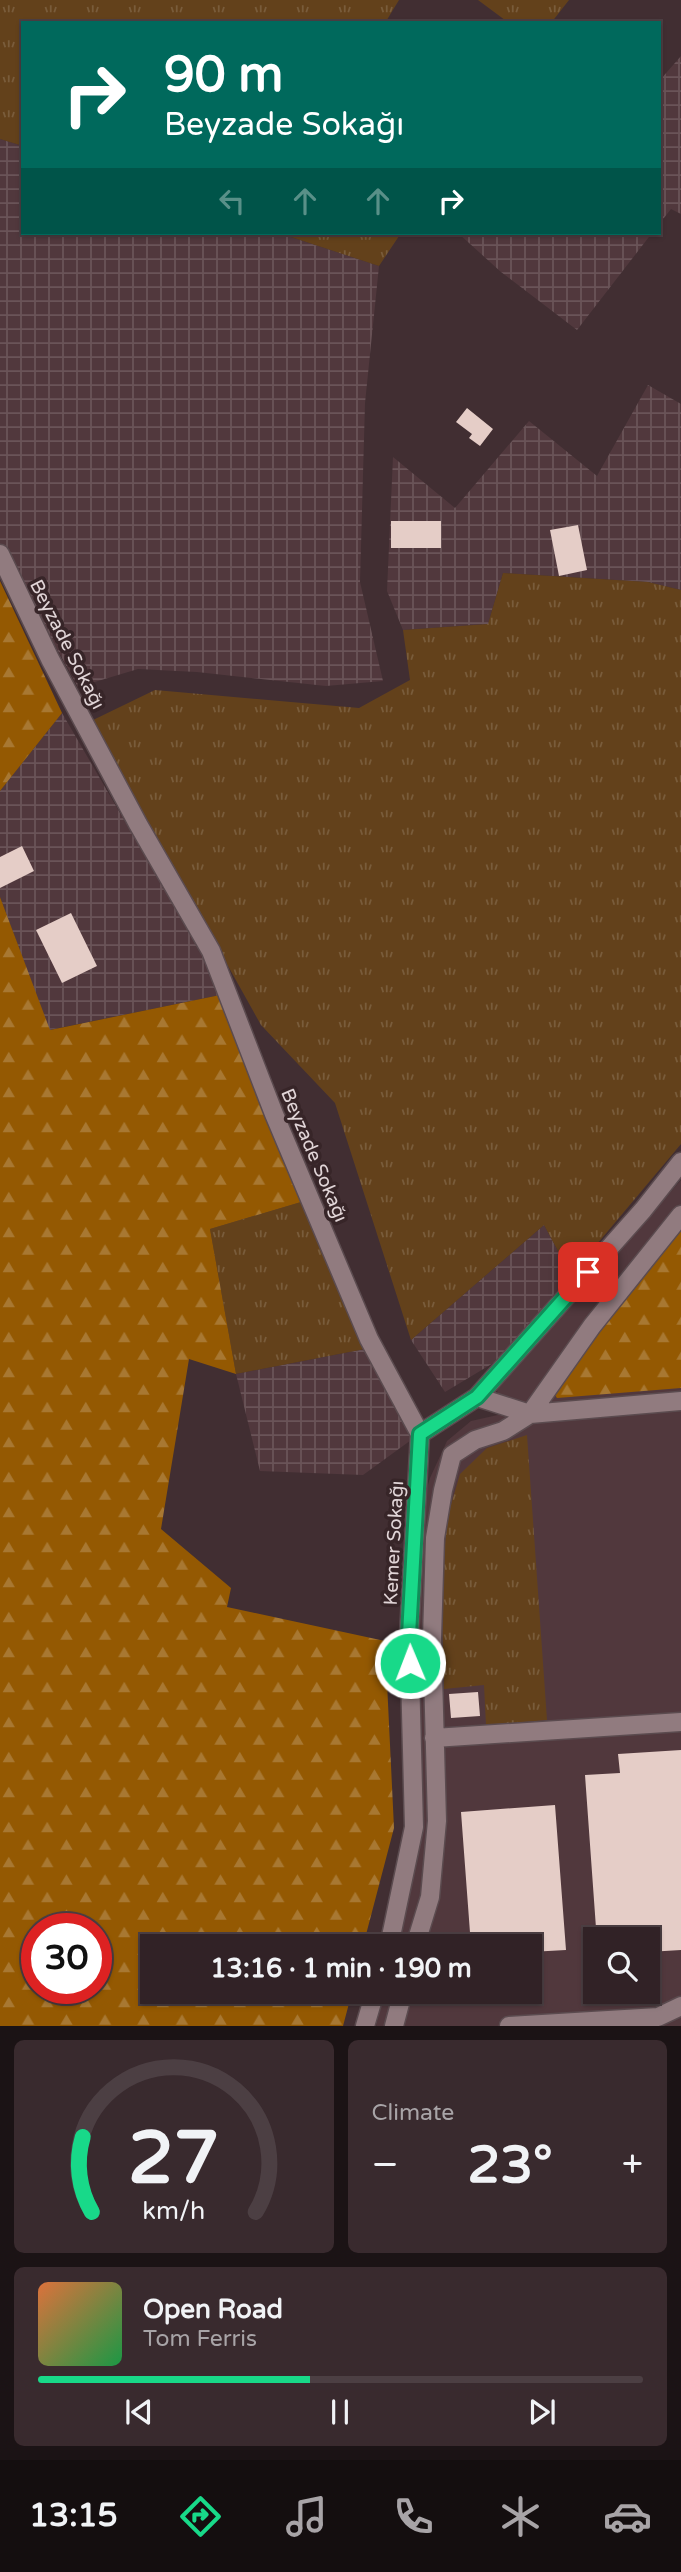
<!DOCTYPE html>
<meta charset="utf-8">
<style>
body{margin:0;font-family:"Varela Round",sans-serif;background:#392a2e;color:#f1f3f6;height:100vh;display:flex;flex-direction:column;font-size:26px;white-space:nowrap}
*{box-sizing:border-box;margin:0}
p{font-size:23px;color:#a8a4a7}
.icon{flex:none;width:38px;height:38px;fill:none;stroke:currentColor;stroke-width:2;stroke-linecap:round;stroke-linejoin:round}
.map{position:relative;height:2026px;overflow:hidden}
.sheet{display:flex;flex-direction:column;gap:14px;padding:14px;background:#1b1315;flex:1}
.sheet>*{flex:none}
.guide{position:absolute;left:21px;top:21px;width:640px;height:214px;border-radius:0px;box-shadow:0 2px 5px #0004,0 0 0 2px #4c3f43;background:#00695c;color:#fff;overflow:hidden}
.controls{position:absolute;left:583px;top:1927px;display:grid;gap:14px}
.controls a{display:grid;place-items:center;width:77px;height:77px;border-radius:0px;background:#312226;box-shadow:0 2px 5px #0004,0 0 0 2px #4c3f43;font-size:35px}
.speed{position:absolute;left:21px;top:1913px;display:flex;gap:14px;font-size:35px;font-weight:700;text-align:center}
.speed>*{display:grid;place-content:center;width:91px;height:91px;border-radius:50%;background:#312226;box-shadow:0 2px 5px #0004,0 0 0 2px #4c3f43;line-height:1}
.speed .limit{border:10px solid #d22;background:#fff;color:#111}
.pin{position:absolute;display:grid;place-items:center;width:60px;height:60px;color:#fff;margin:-30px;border-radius:14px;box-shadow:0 4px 10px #0006}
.me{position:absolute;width:77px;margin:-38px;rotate:359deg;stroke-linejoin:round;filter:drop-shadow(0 0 5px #0008)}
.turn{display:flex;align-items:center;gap:24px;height:147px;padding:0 28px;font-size:32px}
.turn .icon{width:91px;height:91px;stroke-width:2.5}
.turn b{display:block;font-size:49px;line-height:60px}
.lanes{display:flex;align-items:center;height:66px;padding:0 28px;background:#0003;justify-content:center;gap:35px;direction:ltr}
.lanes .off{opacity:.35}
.big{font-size:52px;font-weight:700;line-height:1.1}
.sheet .tile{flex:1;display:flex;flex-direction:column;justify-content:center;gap:10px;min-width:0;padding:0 24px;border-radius:10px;background:#392a2e}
.sheet .dial{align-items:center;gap:0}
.dial svg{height:182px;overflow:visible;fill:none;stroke:#4c3f43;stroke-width:7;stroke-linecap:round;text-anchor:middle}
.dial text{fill:#f1f3f6;stroke:none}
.song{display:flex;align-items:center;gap:21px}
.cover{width:84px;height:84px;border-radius:10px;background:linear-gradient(135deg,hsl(20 70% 55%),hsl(140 70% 35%))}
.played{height:7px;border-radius:4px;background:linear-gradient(90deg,#18d989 45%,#4c3f43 45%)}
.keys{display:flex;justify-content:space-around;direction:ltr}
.heat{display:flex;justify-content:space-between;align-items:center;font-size:38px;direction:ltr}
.sheet .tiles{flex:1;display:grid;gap:14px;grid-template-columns:1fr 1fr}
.tile:last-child{grid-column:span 2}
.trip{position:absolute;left:140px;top:1934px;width:402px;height:70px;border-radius:0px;background:#312226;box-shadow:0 2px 5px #0004,0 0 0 2px #4c3f43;font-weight:700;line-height:70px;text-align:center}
.tab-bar{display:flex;height:112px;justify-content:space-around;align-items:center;background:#140e0f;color:#a8a4a7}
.tab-bar .icon{width:49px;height:49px}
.tab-bar .current{color:#18d989}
.tab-bar b{font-size:32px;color:#f1f3f6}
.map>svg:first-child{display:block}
</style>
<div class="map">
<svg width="681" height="2026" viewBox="0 0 681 2026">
<defs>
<pattern id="industrial-grid" width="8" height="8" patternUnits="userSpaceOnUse" patternTransform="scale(1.75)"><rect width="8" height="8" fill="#51383d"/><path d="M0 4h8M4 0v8" fill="none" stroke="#6a5458"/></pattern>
<pattern id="grass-tufts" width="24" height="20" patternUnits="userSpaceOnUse" patternTransform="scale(1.75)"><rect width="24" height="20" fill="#63411b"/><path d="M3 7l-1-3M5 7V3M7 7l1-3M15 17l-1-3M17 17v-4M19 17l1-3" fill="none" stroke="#795c3b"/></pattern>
<pattern id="forest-firs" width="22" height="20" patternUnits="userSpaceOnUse" patternTransform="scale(1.75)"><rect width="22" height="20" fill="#945902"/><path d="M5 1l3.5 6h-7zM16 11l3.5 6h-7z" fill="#a87832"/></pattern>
</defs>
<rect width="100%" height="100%" fill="#412e32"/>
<!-- built -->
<path fill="#51383d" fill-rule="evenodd" d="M 681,1180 L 681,2026 L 376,2026 L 385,1992 L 530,1992 L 530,1946 L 394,1946 L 418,1829 L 414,1629 L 422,1505 L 430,1478 L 447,1441 L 471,1421 L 502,1414 L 497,1390 ZM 595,1939 L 648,1939 L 648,1992 L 595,1992 Z"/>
<!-- industrial -->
<path fill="url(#industrial-grid)" d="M 681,56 L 681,214 L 671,209 L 660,223 L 660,80 Z
M 0,139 L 23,146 L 23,233 L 279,233 L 379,266 L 365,403 L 360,582 L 383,681 L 326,686 L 197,672 L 138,669 L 78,687 L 0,546 Z
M 458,233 L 652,233 L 577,330 L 501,272 Z
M 648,385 L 681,404 L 681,590 L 648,582 L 503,573 L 488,624 L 403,630 L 387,591 L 393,457 L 455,508 L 529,421 L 597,476 Z
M 62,713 L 225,994 L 49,1030 L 0,897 L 0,791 Z
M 544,1225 L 571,1275 L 495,1362 L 445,1392 L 411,1340 Z
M 370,1348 L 418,1435 L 363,1475 L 260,1471 L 236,1374 Z"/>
<!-- grass -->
<path fill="url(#grass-tufts)" d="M 0,0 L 399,0 L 385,23 L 23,23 L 23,146 L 0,139 Z
M 478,0 L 569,0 L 551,23 L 509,23 Z
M 279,233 L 401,233 L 379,266 Z
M 503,573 L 648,582 L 681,590 L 681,1144 L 571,1275 L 544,1225 L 411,1340 L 335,1103 L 261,1025 L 91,721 L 155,690 L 359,708 L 410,680 L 403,630 L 488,624 Z
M 301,1202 L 370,1348 L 236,1374 L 210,1229 Z
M 527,1435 L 547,1720 L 486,1725 L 484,1685 L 444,1689 L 441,1582 L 448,1515 L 460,1474 L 487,1448 Z"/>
<!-- forest -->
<path fill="url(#forest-firs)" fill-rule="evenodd" d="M 0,581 L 62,713 L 0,791 Z
M 0,897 L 50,1030 L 225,994 L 301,1202 L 210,1229 L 236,1374 L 189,1359 L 161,1529 L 231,1588 L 227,1607 L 385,1641 L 394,1828 L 363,1946 L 152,1946 L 152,1992 L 352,1992 L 343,2026 L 0,2026 ZM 37,1928 L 96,1928 L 96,1988 L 37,1988 Z
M 681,1225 L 681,1388 L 557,1398 L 553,1392 L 563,1374 Z"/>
<!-- building -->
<path fill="#e5cdc7" d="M 467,408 L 493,429 L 480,446 L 469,438 L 472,434 L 456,422 Z
M 391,521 L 441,521 L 441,548 L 391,548 Z
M 578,525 L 587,570 L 559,576 L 550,530 Z
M 22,846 L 34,871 L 0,888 L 0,857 Z
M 71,913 L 97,966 L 62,983 L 36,930 Z
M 478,1692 L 480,1716 L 451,1718 L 449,1694 Z
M 681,1750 L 681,1950 L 648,1952 L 648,1939 L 632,1939 L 631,1926 L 596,1928 L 585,1775 L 620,1773 L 618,1754 Z
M 555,1805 L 566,1950 L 530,1952 L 530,1946 L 471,1946 L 461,1812 Z"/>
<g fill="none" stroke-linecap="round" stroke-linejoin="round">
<defs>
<path id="minor" d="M 0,554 L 50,659 L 138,824 L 211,951 L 274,1114 L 369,1339 L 420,1434 L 477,1397 L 643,1210 L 681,1162
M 477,1397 L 530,1414 L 681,1401
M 434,1738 L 681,1722
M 389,1946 L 414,1827 L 409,1635 L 420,1434
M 415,1946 L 430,1897 L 437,1821 L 432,1638 L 435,1538 L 443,1490 L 452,1455 L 475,1440 L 503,1431 L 530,1414 L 592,1326 L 681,1215
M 365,2026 L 375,1992
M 394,2026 L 403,1992
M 509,2026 L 658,2017 L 681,2006"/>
</defs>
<!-- minor casing -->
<use href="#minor" stroke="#5b4b4f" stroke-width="21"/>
<!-- minor -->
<use href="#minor" stroke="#917b7f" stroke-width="18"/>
</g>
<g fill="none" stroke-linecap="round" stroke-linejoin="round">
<defs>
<path id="route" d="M 410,1663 L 409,1635 L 420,1434 L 477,1397 L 588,1272"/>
</defs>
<!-- route casing -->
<use href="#route" stroke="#108d59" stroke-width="18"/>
<!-- route -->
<use href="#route" stroke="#18d989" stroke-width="12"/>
</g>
<g text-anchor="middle" stroke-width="7" stroke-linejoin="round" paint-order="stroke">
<!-- street labels -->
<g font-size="19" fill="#e1d5d7" stroke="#372528">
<text transform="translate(68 644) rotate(63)" y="7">Beyzade Sokağı</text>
<text transform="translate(315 1155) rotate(67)" y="7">Beyzade Sokağı</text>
<text transform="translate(393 1543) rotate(-87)" y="7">Kemer Sokağı</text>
</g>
</g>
</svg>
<div class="controls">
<a><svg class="icon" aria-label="search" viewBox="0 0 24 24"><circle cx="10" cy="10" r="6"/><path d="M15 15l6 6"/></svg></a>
</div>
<div class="speed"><div class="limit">30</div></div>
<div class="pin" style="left:588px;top:1272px;background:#d93025"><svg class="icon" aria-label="arrive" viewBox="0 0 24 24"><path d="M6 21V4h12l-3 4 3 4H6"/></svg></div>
<svg class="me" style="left:410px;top:1663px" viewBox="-20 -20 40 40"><circle r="17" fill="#18d989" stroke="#fff" stroke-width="3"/><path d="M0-11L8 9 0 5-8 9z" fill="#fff"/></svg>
<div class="trip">13:16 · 1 min · 190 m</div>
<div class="guide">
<div class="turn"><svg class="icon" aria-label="right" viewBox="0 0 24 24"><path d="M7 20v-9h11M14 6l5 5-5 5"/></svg><div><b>90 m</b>Beyzade Sokağı</div></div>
<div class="lanes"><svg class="icon off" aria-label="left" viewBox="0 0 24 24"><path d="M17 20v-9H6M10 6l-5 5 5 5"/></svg><svg class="icon off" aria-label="ahead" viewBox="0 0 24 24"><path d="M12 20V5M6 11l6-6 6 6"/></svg><svg class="icon off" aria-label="ahead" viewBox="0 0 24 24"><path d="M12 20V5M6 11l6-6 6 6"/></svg><svg class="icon" aria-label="right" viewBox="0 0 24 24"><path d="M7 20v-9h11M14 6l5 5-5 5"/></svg></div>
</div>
</div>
<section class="sheet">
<div class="tiles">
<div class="tile dial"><svg viewBox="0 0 100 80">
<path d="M14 69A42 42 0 1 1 86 69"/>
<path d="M14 69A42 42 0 0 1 10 36" stroke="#18d989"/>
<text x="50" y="56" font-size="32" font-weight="700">27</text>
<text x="50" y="72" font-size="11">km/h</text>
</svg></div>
<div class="tile"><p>Climate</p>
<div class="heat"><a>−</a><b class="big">23°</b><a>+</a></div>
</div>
<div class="tile">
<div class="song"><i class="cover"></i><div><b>Open Road</b><p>Tom Ferris</p></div></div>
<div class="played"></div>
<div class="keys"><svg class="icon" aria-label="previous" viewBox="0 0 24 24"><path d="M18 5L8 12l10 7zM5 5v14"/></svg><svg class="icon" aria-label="pause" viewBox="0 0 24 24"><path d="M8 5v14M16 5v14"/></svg><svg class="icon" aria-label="next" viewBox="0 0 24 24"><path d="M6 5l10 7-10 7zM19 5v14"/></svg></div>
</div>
</div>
</section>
<nav class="tab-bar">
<b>13:15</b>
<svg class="icon current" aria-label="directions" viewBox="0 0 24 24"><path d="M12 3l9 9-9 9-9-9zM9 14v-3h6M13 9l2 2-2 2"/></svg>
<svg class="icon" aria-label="music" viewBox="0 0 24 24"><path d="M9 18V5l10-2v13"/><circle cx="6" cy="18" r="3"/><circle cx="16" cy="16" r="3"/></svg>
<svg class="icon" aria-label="phone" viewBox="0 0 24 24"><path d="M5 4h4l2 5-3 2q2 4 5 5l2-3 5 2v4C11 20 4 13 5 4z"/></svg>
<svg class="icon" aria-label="climate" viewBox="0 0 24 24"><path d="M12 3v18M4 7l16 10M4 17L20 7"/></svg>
<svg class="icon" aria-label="car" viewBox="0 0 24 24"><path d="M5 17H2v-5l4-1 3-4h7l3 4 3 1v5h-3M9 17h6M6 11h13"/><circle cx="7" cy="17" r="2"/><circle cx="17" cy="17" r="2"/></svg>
</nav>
